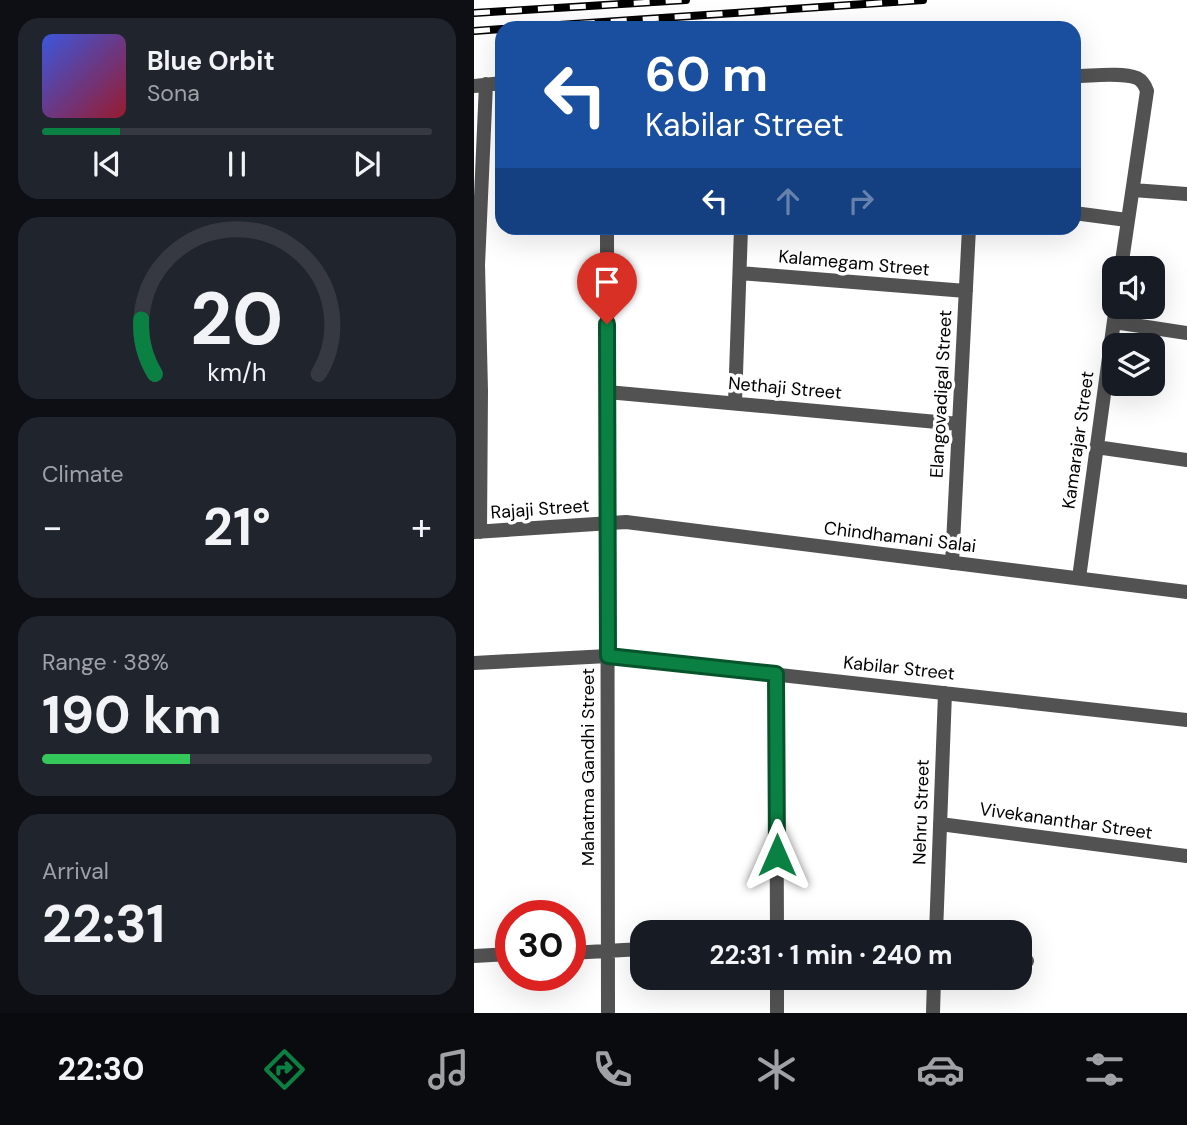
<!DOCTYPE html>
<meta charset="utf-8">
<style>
body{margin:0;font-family:"DM Sans",sans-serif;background:#20242c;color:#f1f3f6;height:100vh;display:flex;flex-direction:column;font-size:26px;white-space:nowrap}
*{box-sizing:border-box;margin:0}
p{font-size:23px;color:#9ea1a6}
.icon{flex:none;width:38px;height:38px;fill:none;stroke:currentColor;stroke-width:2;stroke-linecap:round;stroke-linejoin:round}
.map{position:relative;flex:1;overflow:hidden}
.drawer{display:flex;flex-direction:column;gap:18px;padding:18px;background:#0d0f14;width:474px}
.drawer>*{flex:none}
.hud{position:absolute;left:21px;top:21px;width:586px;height:214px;border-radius:21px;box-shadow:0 7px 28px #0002;background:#1a4fa0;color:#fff;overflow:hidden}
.controls{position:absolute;left:628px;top:256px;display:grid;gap:14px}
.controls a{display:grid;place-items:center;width:63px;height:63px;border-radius:14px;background:#171b24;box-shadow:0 7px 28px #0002;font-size:35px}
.speed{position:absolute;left:21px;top:900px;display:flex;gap:14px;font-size:35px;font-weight:700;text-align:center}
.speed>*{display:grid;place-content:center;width:91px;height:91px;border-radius:50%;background:#171b24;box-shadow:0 7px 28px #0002;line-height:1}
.speed .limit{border:10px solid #d22;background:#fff;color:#111}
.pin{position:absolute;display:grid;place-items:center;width:60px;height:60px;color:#fff;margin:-72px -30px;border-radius:50% 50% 50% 0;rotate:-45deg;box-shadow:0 0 7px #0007}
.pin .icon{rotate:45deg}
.me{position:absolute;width:77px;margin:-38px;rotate:0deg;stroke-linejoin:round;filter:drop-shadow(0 0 5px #0008)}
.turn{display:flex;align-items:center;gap:24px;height:147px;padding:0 35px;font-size:32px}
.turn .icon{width:91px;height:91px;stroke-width:2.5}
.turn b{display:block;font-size:49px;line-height:60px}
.lanes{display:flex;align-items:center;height:66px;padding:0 35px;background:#0003;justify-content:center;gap:35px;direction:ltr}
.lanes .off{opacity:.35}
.big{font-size:52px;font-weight:700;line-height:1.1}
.drawer .card{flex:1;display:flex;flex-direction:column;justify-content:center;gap:10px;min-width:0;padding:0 24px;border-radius:21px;background:#20242c}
.drawer .dial{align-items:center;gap:0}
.dial svg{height:182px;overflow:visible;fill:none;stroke:#363941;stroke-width:7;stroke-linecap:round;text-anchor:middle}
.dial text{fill:#f1f3f6;stroke:none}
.song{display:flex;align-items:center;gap:21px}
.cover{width:84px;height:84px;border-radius:10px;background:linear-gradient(135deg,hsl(230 70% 55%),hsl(350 70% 35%))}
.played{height:7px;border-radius:4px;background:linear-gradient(90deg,#0b8043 20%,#363941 20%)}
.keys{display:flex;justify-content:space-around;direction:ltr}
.heat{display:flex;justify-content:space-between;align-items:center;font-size:38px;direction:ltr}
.charge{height:10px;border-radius:5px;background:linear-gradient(90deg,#34c759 38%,#363941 0)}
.trip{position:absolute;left:156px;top:920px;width:402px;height:70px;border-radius:21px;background:#171b24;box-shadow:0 7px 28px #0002;font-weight:700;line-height:70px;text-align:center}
.tab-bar{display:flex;height:112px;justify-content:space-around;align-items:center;background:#090b0e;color:#9ea1a6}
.tab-bar .icon{width:49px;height:49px}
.tab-bar .current{color:#0b8043}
.tab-bar b{font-size:32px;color:#f1f3f6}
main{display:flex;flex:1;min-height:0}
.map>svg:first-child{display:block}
</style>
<main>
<section class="drawer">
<div class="card">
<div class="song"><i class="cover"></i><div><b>Blue Orbit</b><p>Sona</p></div></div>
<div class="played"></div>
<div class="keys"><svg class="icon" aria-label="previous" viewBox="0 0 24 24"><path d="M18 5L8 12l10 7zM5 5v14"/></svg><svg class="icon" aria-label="pause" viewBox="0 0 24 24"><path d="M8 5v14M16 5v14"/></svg><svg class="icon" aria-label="next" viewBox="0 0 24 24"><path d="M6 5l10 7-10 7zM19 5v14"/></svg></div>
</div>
<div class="card dial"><svg viewBox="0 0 100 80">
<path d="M14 69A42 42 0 1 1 86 69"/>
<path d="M14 69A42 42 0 0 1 8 45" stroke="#0b8043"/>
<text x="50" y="56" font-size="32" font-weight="700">20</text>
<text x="50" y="72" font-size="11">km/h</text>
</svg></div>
<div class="card"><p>Climate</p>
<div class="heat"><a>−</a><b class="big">21°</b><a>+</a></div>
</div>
<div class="card"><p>Range · 38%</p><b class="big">190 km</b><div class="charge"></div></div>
<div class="card"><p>Arrival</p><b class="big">22:31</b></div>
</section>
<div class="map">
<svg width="713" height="1013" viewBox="0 0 713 1013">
<rect width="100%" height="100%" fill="#fff"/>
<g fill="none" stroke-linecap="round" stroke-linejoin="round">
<!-- minor -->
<path stroke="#525252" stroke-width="14" d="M 600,76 C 618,76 647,72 663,78 C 669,81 671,85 673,91 L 647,268
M 0,86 L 28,83
M 659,190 L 713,194
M 600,213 L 653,220
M 133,228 L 134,1013
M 266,273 L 492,291
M 640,322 L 713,333
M 133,392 L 485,424
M 261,403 L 267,228
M 622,447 L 713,460
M 0,532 L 152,522 L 713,592
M 6,532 L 7,391 L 4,265 L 12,84
M 478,563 L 495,228
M 605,578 L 642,306
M 0,663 L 134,656 L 713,720
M 302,674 L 303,933
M 466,824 L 713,856
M 462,933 L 471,693
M 96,953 L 168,949
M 0,956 L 37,954
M 546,960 L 553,961
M 303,978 L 303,1013
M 459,1013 L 460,978"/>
<defs>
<path id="rail" d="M 0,13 L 212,0
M 41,28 L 449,0
M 0,31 L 28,29"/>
</defs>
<!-- rail casing -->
<use href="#rail" stroke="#000" stroke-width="8"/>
<!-- rail -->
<use href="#rail" stroke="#fff" stroke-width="5" stroke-dasharray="16" stroke-linecap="butt"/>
</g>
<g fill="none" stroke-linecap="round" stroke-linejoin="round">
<defs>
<path id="route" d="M 133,324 L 134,656 L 302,674 L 303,855"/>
</defs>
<!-- route casing -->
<use href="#route" stroke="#07532c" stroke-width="18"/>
<!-- route -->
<use href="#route" stroke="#0b8043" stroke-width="12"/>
</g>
<g text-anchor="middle" stroke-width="7" stroke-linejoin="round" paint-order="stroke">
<!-- street labels -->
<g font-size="18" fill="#000" stroke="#fff">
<text transform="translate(380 263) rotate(5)" y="6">Kalamegam Street</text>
<text transform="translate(311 388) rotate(5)" y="6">Nethaji Street</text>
<text transform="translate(467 394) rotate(-87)" y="6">Elangovadigal Street</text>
<text transform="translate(604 440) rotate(-82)" y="6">Kamarajar Street</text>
<text transform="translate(66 509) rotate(-4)" y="6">Rajaji Street</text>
<text transform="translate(426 537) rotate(7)" y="6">Chindhamani Salai</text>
<text transform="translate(425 668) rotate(6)" y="6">Kabilar Street</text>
<text transform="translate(114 767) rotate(-90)" y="6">Mahatma Gandhi Street</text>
<text transform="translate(447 812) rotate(-88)" y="6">Nehru Street</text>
<text transform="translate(592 821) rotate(8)" y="6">Vivekananthar Street</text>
</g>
</g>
</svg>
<div class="controls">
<a><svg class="icon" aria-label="sound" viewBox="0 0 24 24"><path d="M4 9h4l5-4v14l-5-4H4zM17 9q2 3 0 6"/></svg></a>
<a><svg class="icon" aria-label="layers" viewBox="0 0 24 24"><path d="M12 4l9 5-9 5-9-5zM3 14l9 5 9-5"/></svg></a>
</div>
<div class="speed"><div class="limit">30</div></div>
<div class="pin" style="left:133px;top:324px;background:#d93025"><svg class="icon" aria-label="arrive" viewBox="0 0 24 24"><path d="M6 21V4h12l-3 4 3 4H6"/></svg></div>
<svg class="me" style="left:303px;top:855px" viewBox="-20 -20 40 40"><path d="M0-17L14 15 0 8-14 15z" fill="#0b8043" stroke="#fff" stroke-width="4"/></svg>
<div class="trip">22:31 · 1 min · 240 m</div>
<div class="hud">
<div class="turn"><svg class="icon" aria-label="left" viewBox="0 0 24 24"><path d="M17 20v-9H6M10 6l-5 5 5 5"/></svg><div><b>60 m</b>Kabilar Street</div></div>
<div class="lanes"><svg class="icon" aria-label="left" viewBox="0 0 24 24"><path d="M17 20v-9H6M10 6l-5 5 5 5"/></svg><svg class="icon off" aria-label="ahead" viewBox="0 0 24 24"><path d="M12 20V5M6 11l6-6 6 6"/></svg><svg class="icon off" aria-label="right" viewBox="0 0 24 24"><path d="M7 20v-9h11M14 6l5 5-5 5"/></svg></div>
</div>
</div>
</main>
<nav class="tab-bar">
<b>22:30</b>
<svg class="icon current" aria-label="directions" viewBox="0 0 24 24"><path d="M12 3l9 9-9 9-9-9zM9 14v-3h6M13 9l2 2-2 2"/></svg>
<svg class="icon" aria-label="music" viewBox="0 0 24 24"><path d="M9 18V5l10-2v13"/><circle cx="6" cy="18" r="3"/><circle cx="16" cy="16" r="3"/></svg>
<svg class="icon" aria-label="phone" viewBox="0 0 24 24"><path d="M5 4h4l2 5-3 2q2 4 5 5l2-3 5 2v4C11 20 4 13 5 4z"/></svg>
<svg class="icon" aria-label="climate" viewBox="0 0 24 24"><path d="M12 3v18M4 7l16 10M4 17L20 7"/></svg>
<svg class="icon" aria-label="car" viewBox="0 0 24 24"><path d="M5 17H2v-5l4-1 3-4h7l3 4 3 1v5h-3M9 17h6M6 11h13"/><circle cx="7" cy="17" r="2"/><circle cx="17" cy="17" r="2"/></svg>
<svg class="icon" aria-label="filters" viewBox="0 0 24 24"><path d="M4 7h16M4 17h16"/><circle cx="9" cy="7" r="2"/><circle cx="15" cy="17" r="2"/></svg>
</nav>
